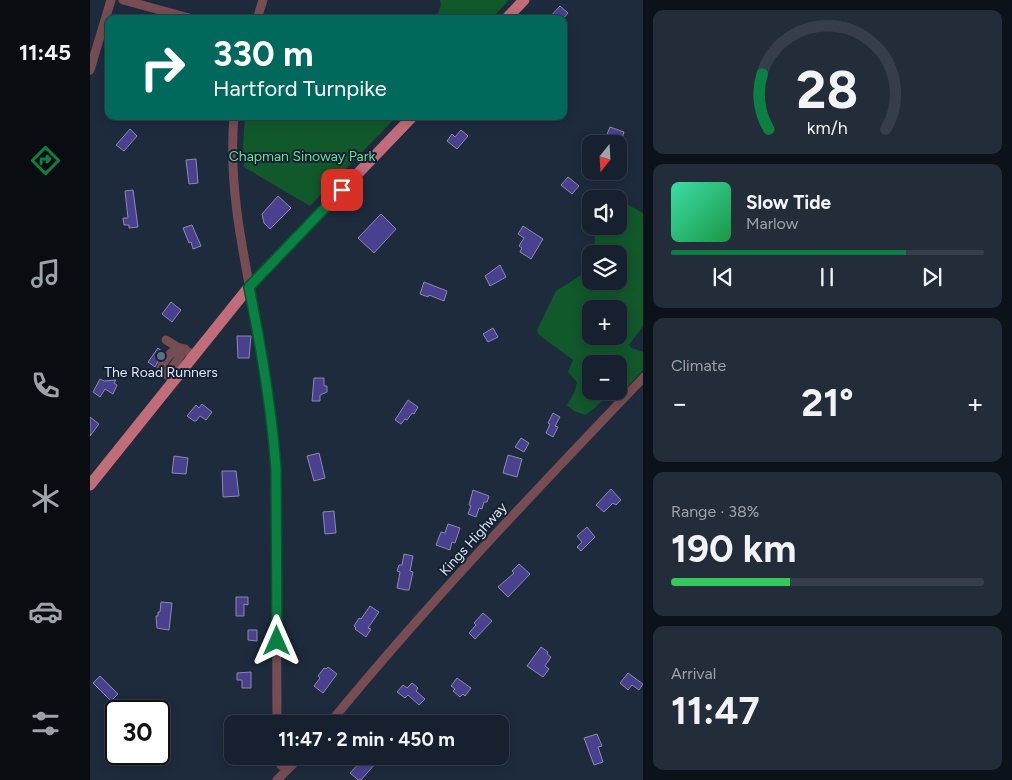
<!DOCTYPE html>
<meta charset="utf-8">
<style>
body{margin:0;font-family:Figtree,sans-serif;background:#232d3a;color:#f1f3f6;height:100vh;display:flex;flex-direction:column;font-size:19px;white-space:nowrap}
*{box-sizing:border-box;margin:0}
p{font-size:16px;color:#9ea3aa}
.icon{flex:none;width:28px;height:28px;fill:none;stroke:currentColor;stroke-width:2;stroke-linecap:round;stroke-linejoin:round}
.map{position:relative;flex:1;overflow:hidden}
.drawer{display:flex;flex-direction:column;gap:10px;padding:10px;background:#0c1219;width:369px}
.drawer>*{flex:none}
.banner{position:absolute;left:15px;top:15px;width:462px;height:105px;border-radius:10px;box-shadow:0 2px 12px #0003,0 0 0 1px #353e4a;background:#00695c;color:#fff;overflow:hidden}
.needle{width:32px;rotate:198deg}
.tools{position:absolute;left:492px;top:135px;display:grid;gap:10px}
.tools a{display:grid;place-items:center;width:45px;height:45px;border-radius:10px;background:#16202e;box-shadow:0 2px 12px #0003,0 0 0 1px #353e4a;font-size:25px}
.speed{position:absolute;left:15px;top:700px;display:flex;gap:10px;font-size:25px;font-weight:700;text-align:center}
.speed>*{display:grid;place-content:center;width:65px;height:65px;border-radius:50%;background:#16202e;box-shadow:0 2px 12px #0003,0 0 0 1px #353e4a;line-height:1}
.speed .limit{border:2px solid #111;border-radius:8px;background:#fff;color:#111}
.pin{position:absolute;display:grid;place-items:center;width:42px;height:42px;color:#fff;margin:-21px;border-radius:10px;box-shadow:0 2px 8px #0006}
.me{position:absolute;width:55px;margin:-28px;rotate:0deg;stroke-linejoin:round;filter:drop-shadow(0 0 4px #0008)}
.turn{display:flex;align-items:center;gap:18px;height:105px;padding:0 25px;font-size:22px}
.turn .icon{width:65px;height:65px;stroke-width:2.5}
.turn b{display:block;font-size:35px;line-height:42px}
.big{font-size:38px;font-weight:700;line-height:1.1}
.drawer .widget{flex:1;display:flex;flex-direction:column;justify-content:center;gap:8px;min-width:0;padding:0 18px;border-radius:10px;background:#232d3a}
.drawer .dial{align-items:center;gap:0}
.dial svg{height:130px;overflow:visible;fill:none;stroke:#353e4a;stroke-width:7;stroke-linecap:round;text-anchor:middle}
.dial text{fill:#f1f3f6;stroke:none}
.song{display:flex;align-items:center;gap:15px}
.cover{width:60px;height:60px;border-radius:8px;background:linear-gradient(135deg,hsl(160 70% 55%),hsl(140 70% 35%))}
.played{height:5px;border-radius:2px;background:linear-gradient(90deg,#0b8043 75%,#353e4a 75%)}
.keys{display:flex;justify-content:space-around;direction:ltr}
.heat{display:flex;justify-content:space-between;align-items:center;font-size:28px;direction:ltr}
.charge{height:8px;border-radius:4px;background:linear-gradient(90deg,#34c759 38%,#353e4a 0)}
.trip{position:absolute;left:134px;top:715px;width:285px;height:50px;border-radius:10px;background:#16202e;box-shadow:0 2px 12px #0003,0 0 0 1px #353e4a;font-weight:700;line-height:50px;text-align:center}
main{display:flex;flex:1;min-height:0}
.menu{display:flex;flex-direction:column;width:90px;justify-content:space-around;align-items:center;background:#090d12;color:#9ea3aa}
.menu .icon{width:35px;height:35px}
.menu .selected{color:#0b8043}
.menu b{font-size:22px;color:#f1f3f6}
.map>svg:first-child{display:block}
</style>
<main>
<nav class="menu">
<b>11:45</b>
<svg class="icon selected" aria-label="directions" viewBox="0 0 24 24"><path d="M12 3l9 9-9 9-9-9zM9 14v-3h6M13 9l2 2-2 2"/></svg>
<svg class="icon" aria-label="music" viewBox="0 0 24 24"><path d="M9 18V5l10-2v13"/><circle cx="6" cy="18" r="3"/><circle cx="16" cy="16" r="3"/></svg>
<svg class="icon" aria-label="phone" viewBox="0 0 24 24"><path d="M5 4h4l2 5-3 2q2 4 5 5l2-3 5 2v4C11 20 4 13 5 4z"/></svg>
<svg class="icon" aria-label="climate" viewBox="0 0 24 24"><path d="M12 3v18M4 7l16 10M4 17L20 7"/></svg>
<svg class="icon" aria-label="car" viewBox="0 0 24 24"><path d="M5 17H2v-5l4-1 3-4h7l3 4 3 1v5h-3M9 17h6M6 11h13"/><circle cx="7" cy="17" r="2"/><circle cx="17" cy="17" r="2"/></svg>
<svg class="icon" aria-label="filters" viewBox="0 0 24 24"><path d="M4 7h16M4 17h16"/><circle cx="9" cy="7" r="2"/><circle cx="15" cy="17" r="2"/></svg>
</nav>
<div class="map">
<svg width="554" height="780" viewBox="0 0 554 780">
<rect width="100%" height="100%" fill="#1d2b3d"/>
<!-- green -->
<path fill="#11582b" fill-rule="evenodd" d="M 350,0 L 419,0 L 401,19 L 346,19 L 351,5 Z
M 155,116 L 307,116 L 220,206 L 154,167 L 153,145 Z
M 529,200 L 553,213 L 553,326 L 539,345 L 542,348 L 553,352 L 553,370 L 530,395 L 524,391 L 529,391 L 529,364 L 501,364 L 501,391 L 521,391 L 505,408 L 495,415 L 484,411 L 477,405 L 485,391 L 487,382 L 478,372 L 483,360 L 449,335 L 447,330 L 466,291 L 496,272 L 501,258 L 501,281 L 529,281 L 529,254 L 503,254 L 505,238 L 501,226 L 529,226 ZM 501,309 L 529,309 L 529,336 L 501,336 Z"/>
<!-- building -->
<path fill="#494190" stroke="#8b8ca6" d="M 470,6 L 478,13 L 473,19 L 458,19 Z
M 520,127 L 534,132 L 530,144 L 513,144 Z
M 40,129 L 47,136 L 34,151 L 26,145 Z
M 371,130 L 378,136 L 367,149 L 357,141 L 362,134 L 365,137 Z
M 106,159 L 108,183 L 99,184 L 96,160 Z
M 478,177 L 489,186 L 482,194 L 471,185 Z
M 43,190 L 48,227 L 39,228 L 39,225 L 34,225 L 33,218 L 38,218 L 35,191 Z
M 188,196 L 201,208 L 180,229 L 174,223 L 172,214 Z
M 291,214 L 306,229 L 284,253 L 268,238 Z
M 102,225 L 111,246 L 103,249 L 101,242 L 99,243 L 93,228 Z
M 433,226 L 453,239 L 441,259 L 430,252 L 432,248 L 429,246 L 434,238 L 428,234 Z
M 410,265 L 416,277 L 400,286 L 395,276 Z
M 334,282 L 357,291 L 354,301 L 339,295 L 338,297 L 330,294 Z
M 81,302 L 91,310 L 82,322 L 72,314 Z
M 403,328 L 408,337 L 398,342 L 393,334 Z
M 147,336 L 161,336 L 159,358 L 148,358 Z
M 68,348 L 73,352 L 65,367 L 58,362 Z
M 224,378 L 234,378 L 234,386 L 237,386 L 237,392 L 230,395 L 230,401 L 222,401 Z
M 10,379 L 14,381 L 26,380 L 24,383 L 27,385 L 23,394 L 15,389 L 10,397 L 3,392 Z
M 318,400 L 328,407 L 324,414 L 322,413 L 317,420 L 315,419 L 311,424 L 305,420 Z
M 112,404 L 122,412 L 116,420 L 110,416 L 106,421 L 104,421 L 97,416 L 106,405 L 109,408 Z
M 463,413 L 470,417 L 465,426 L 468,427 L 463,437 L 456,433 L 460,424 L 458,423 Z
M 0,417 L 9,424 L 0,436 Z
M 431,438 L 439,443 L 434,452 L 425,447 Z
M 229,453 L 235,478 L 224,481 L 217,456 Z
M 418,455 L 432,459 L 427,477 L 413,473 Z
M 84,456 L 98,458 L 96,474 L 82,473 Z
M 132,471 L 146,471 L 149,496 L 133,497 Z
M 521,489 L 531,500 L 526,505 L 523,503 L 514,512 L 506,505 Z
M 383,490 L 399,496 L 397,502 L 394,502 L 392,509 L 389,508 L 386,517 L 378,514 L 381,506 L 379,505 Z
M 244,511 L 246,533 L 235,534 L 233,512 Z
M 358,524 L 370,528 L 365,543 L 362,542 L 360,550 L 346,545 L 351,532 L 355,533 Z
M 497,527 L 505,537 L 491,551 L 487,547 L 492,542 L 487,536 Z
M 314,554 L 323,556 L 320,571 L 323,572 L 319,590 L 316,590 L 307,588 L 310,572 L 307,571 L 309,565 L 312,565 Z
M 429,564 L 440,574 L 418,597 L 408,587 L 424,573 L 422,571 Z
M 146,597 L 158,597 L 158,605 L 154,604 L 154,616 L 146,616 Z
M 71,602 L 82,603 L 79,630 L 67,628 L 66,616 L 68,616 L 68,612 L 70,612 Z
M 280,606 L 289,612 L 278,628 L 281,629 L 276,637 L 265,629 L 266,628 L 264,626 L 269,618 L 271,619 Z
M 393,613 L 402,621 L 385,639 L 379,633 L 386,625 L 384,623 Z
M 158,630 L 167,630 L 167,641 L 158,640 Z
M 451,647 L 458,652 L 457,654 L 461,657 L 455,666 L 459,669 L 453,677 L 437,666 Z
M 238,667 L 247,674 L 233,693 L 224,686 L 230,678 L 228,676 L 234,668 L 236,669 Z
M 161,672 L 161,688 L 152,688 L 152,680 L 147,680 L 147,673 Z
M 538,673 L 553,684 L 549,690 L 542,685 L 538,690 L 530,683 Z
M 10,676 L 28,694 L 21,701 L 3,683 Z
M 367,678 L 381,688 L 375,696 L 373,694 L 370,697 L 363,691 L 365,689 L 361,686 Z
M 322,683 L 328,688 L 326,691 L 335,699 L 329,705 L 318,695 L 315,698 L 307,692 L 313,685 L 317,688 Z
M 507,734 L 512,746 L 508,747 L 513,762 L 504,765 L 494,738 Z
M 276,756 L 292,756 L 271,780 L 268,780 L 260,773 Z"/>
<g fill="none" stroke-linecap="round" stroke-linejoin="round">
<!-- minor -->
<path stroke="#774d53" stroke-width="9" d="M 33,0 L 103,19
M 167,19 L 173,0
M 0,70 L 21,0
M 144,116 C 138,186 153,252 166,320 C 175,369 183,420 186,470 L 187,724
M 76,340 L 89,348
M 77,375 L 95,349
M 84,380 L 71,368 C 75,359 81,350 91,348 L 104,355
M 239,724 C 338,603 446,490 554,377
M 188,756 L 191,765 L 196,770
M 187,780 L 211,756"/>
<!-- major -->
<path stroke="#c16d79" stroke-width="11" d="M 416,19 L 434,0
M 0,485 L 159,287 L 323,116"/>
</g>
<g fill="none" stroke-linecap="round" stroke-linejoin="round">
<defs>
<path id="route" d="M 187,641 L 186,470 C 182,409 171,347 159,287 L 252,190"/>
</defs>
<!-- route casing -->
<use href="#route" stroke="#07532c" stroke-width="12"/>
<!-- route -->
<use href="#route" stroke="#0b8043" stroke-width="9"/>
</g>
<!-- markers -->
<circle fill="#5c6f8a" stroke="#142133" stroke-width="2" cx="71" cy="356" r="5"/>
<g text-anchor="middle" stroke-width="4" stroke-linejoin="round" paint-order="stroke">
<!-- park labels -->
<g font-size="14" fill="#6cde8c" stroke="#142133">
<text x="212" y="161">Chapman Sinoway Park</text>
</g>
<!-- poi labels -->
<g font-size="14" fill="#dee7f3" stroke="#142133">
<text x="71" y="377">The Road Runners</text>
</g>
<!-- street labels -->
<g font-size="14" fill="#dee7f3" stroke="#142133">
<text transform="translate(383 539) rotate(-48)" y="5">Kings Highway</text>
</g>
</g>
</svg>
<div class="tools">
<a><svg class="needle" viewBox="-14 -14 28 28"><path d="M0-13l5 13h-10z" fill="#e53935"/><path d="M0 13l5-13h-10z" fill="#9ea3aa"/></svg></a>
<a><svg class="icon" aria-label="sound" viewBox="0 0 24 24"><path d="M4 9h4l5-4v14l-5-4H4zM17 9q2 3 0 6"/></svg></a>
<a><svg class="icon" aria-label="layers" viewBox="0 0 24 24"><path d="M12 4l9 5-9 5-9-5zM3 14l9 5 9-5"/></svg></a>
<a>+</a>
<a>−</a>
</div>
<div class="speed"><div class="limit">30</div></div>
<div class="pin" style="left:252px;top:190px;background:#d93025"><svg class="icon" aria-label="arrive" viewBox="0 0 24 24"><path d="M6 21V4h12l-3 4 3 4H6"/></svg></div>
<svg class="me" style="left:187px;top:641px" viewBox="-20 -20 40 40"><path d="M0-17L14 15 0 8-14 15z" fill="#0b8043" stroke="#fff" stroke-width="4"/></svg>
<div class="trip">11:47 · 2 min · 450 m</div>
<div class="banner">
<div class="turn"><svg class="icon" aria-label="right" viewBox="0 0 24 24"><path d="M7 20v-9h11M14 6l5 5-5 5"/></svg><div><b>330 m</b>Hartford Turnpike</div></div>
</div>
</div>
<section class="drawer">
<div class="widget dial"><svg viewBox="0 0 100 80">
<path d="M14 69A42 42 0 1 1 86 69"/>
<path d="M14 69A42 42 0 0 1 10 35" stroke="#0b8043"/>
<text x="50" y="56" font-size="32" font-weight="700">28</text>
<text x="50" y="72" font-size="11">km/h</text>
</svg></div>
<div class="widget">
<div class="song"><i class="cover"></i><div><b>Slow Tide</b><p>Marlow</p></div></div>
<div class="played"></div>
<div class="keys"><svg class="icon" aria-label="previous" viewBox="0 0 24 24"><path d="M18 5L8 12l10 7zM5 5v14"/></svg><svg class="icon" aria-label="pause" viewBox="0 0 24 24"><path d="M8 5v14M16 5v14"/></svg><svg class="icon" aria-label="next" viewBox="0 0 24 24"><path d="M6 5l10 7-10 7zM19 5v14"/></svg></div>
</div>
<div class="widget"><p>Climate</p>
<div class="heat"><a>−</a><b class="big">21°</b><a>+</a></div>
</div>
<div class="widget"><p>Range · 38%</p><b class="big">190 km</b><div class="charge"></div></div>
<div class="widget"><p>Arrival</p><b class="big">11:47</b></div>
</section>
</main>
